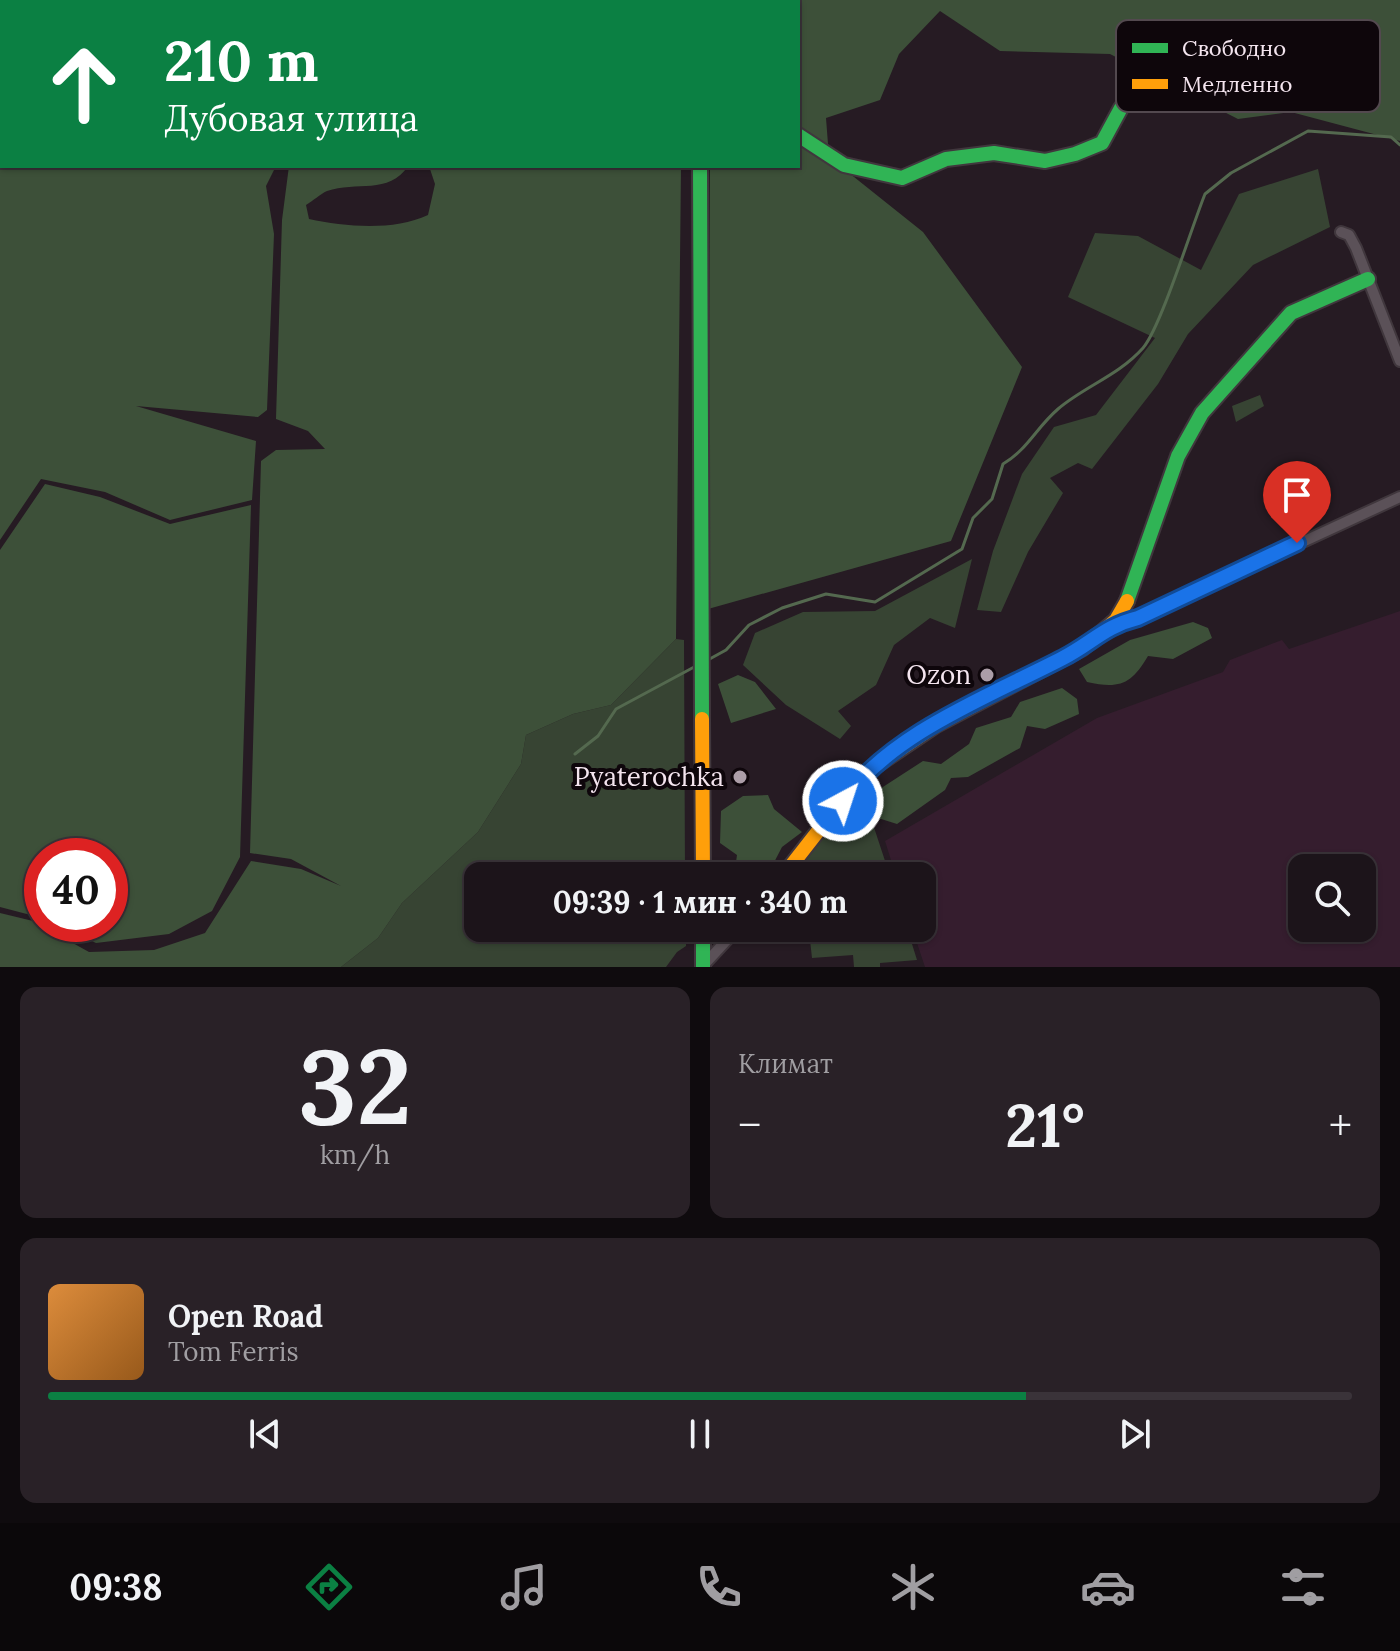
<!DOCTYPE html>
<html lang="ru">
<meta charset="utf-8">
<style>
body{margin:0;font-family:Lora,serif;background:#292127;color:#f1f3f6;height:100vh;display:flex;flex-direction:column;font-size:30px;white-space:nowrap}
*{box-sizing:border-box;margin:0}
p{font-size:26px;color:#a09ea2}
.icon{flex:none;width:44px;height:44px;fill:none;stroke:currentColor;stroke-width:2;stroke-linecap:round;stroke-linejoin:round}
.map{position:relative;height:967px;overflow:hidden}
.panel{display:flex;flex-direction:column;gap:20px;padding:20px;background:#0f0b0e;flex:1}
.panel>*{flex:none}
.banner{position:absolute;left:0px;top:0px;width:800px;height:168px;box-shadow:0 2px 6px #0004,0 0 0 2px #3a3339;background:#0b8043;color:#fff;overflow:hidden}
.tools{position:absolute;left:1288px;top:854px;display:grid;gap:16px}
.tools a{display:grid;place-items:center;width:88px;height:88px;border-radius:16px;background:#1c141a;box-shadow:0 2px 6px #0004,0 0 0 2px #3a3339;font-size:40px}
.speed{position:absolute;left:24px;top:838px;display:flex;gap:16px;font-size:40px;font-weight:700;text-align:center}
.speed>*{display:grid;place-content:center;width:104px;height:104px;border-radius:50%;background:#1c141a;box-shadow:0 2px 6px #0004,0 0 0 2px #3a3339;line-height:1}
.speed .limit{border:12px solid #d22;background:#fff;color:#111}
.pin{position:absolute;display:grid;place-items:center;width:68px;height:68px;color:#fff;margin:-82px -34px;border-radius:50% 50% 50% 0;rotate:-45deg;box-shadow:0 0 8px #0007}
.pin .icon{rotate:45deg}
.me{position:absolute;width:88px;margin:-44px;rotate:40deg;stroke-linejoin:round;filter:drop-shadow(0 0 6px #0008)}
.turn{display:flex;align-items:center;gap:28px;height:168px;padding:0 32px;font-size:36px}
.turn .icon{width:104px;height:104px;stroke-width:2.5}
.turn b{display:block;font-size:56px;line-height:68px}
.big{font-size:60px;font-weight:700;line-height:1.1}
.panel .tile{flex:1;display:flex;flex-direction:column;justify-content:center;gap:12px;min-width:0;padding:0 28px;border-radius:16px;background:#292127}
.panel .dial{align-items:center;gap:0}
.dial b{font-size:104px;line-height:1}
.song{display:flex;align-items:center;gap:24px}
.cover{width:96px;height:96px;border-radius:12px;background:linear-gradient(135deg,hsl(30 70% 55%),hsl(30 70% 35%))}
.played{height:8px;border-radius:4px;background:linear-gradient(90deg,#0b8043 75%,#3a3339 75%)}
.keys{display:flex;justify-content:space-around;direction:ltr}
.heat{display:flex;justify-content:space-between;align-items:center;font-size:44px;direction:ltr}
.panel .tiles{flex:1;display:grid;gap:20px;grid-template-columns:1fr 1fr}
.tile:last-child{grid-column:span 2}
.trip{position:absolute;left:464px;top:862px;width:472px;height:80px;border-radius:16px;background:#1c141a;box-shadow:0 2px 6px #0004,0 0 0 2px #3a3339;font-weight:700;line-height:80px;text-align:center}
.menu{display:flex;height:128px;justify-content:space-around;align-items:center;background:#0b080a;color:#a09ea2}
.menu .icon{width:56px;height:56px}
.menu .current{color:#0b8043}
.menu b{font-size:36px;color:#f1f3f6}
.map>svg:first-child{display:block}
</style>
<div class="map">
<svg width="1400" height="967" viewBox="0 0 1400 967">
<rect width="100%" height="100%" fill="#261b23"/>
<!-- built -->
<path fill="#351d2e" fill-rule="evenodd" d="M 1400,611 L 1400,967 L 925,967 L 912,928 L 922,928 L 922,876 L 896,876 L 885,841 L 1097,718 L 1223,672 L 1230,660 L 1282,640 L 1289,649 ZM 1302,868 L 1362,868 L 1362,928 L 1302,928 Z"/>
<!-- green -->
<path fill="#374433" d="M 1318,169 L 1330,227 L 1253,265 L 1188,334 L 1158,384 L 1092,469 L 1078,463 L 1050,478 L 1063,493 L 1028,552 L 1001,612 L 977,610 L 993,551 L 1022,474 L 1054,427 L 1096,415 L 1155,338 L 1068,297 L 1095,233 L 1138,236 L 1201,270 L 1239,194 Z
M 1260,395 L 1264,406 L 1236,422 L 1232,406 Z
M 972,559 L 955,628 L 930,618 L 894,645 L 876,685 L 838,711 L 851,726 L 840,739 L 786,705 L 743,665 L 755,633 L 803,612 L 875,611 Z
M 676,639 L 684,640 L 685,876 L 478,876 L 478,928 L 686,928 L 686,946 L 677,952 L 666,967 L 341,967 L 378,938 L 402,903 L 478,832 L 521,764 L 526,735 L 573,714 L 611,705 Z
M 862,791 L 890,876 L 792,876 Z
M 798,928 L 907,928 L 917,960 L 880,963 L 880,967 L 854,967 L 853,955 L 812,958 L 809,931 L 798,931 Z"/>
<!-- forest -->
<path fill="#3d5039" d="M 0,0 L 284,0 L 2,2 L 2,56 Z
M 369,0 L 677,0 L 677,2 L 372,2 Z
M 710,0 L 1400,0 L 1400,141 L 1291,112 L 1238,119 L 1110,54 L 1000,51 L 940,11 L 899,54 L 880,100 L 826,118 L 829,157 L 923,232 L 1022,367 L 951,541 L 708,609 L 710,166 L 798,166 L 798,2 Z
M 0,58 L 2,166 L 276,166 L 266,186 L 274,234 L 267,410 L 258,417 L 136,406 L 256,441 L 252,500 L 170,520 L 105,492 L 41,479 L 0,540 Z
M 289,166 L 408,166 C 389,195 356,181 327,191 C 320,194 313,201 306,205 L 309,219 C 346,227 394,231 428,215 L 435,184 L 429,166 L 681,166 L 676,639 L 611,705 L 573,714 L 526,735 L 521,764 L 478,832 L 402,903 L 378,938 L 341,967 L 0,967 L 0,913 L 33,921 L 89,952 L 154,950 L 205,933 L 251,861 L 301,869 L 341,886 L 291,859 L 250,853 L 261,461 L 276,450 L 325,449 L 308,431 L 276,419 L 282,220 Z
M 45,484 L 100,497 L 170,524 L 251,505 L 240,857 L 212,911 L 169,934 L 96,943 L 56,924 L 110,924 L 110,856 L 42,856 L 42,918 L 0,907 L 0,550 Z
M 1193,622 L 1208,628 L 1212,638 L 1173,659 L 1148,656 C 1131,685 1119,689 1087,682 L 1079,669 L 1130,640 Z
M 738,675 L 755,682 L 776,709 L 731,723 L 718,684 Z
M 1062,688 L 1077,699 L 1079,714 L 1045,729 L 1027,726 L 1020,748 L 968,777 L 951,778 L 945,790 L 897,824 L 878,818 L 869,796 L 923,761 L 941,764 L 969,744 L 976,728 L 1011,717 L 1020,702 Z
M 768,795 L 774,809 L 802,832 L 782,847 L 767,876 L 734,876 L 737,855 L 720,843 L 721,811 L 743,796 Z"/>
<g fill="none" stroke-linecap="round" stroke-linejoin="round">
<!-- stream -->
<path stroke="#54694f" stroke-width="3" d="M 706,661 L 726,650 L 749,625 L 782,608 L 826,594 L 875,602 L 962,549 L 973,518 L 992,499 L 1003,464 C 1028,449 1036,428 1058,409 C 1085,386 1118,376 1143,348 C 1161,327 1192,226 1205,194 L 1231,173 L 1308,131 L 1391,137 L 1400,145
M 575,754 L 598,736 L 616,709 L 696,666"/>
<defs>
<path id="street" d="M 1341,232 L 1349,235 L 1356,248 L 1400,361
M 1114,624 L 1138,618 L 1400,497
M 702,967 L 738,928"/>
<path id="fast" d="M 798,135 L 844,165 L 902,178 L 946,159 L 994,153 L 1045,161 L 1075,154 L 1102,143 L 1121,108
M 700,166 L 702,719
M 1127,601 L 1178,456 L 1202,413 L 1291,313 L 1368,279
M 703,928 L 703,967"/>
<path id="slow" d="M 700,0 L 700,2
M 702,719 L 703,876
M 783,876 L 862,775 L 936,725 L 1083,648 L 1116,620 L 1127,601"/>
</defs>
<!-- street casing -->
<use href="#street" stroke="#40373d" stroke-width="14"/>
<!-- fast casing -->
<use href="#fast" stroke="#40373d" stroke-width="18"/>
<!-- slow casing -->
<use href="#slow" stroke="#40373d" stroke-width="18"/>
<!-- street -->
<use href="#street" stroke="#5b5158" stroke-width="10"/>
<!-- fast -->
<use href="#fast" stroke="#30b455" stroke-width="14"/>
<!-- slow -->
<use href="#slow" stroke="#ff9f0a" stroke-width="14"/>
</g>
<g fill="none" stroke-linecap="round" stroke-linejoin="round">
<defs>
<path id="route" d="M 843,801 C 891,733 990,696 1063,658 C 1092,643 1105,626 1138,618 L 1297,543"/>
</defs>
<!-- route casing -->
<use href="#route" stroke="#114b97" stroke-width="20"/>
<!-- route -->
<use href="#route" stroke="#1a73e8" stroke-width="14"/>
</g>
<!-- markers -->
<g fill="#ac9ea8" stroke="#0e060b" stroke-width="3">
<circle cx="987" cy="675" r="8"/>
<circle cx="740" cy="777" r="8"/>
</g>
<g text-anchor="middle" stroke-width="8" stroke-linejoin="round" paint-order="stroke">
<!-- poi labels -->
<g font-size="26" fill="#f4e5ef" stroke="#0e060b" text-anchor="end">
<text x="971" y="684">Ozon</text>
<text x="724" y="786">Pyaterochka</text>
</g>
</g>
<!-- legend -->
<rect x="1116" y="20" width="264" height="92" rx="12" fill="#0e060b" stroke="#53494f" stroke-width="2"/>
<rect x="1132" y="43" width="36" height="10" fill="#30b455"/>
<rect x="1132" y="79" width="36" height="10" fill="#ff9f0a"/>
<g font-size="22" fill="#f4e5ef">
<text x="1182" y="56">Свободно</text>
<text x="1182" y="92">Медленно</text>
</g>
</svg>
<div class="tools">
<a><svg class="icon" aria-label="search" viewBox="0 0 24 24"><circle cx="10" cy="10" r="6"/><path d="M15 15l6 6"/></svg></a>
</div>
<div class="speed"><div class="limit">40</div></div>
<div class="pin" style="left:1297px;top:543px;background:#d93025"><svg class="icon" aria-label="arrive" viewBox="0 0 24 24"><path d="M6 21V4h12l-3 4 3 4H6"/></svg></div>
<svg class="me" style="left:843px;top:801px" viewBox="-20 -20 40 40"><circle r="17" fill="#1a73e8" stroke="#fff" stroke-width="3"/><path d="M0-11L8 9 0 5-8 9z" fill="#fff"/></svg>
<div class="trip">09:39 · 1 мин · 340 m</div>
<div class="banner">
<div class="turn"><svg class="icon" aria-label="ahead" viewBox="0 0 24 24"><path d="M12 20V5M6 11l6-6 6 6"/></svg><div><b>210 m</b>Дубовая улица</div></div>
</div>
</div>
<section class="panel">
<div class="tiles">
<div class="tile dial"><b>32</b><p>km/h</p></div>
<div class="tile"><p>Климат</p>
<div class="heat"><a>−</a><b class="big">21°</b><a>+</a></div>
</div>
<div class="tile">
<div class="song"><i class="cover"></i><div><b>Open Road</b><p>Tom Ferris</p></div></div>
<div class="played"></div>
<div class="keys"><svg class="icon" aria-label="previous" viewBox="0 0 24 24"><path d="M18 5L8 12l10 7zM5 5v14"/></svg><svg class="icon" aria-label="pause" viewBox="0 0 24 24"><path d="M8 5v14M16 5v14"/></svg><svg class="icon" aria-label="next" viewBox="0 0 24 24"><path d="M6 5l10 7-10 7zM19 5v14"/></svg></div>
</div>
</div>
</section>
<nav class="menu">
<b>09:38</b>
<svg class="icon current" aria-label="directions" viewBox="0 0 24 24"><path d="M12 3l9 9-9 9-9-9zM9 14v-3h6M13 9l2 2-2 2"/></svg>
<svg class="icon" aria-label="music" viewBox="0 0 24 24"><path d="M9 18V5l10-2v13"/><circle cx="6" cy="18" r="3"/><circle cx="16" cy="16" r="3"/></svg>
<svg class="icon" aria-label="phone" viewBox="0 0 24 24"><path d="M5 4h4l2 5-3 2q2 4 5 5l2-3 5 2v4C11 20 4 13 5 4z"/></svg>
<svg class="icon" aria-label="climate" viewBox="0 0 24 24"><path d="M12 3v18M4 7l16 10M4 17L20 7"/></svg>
<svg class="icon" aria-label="car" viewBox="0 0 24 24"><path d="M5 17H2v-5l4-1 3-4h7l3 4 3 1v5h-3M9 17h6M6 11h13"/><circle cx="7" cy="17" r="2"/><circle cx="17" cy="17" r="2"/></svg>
<svg class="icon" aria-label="filters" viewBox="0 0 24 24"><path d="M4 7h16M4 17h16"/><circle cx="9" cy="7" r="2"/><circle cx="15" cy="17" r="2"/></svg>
</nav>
